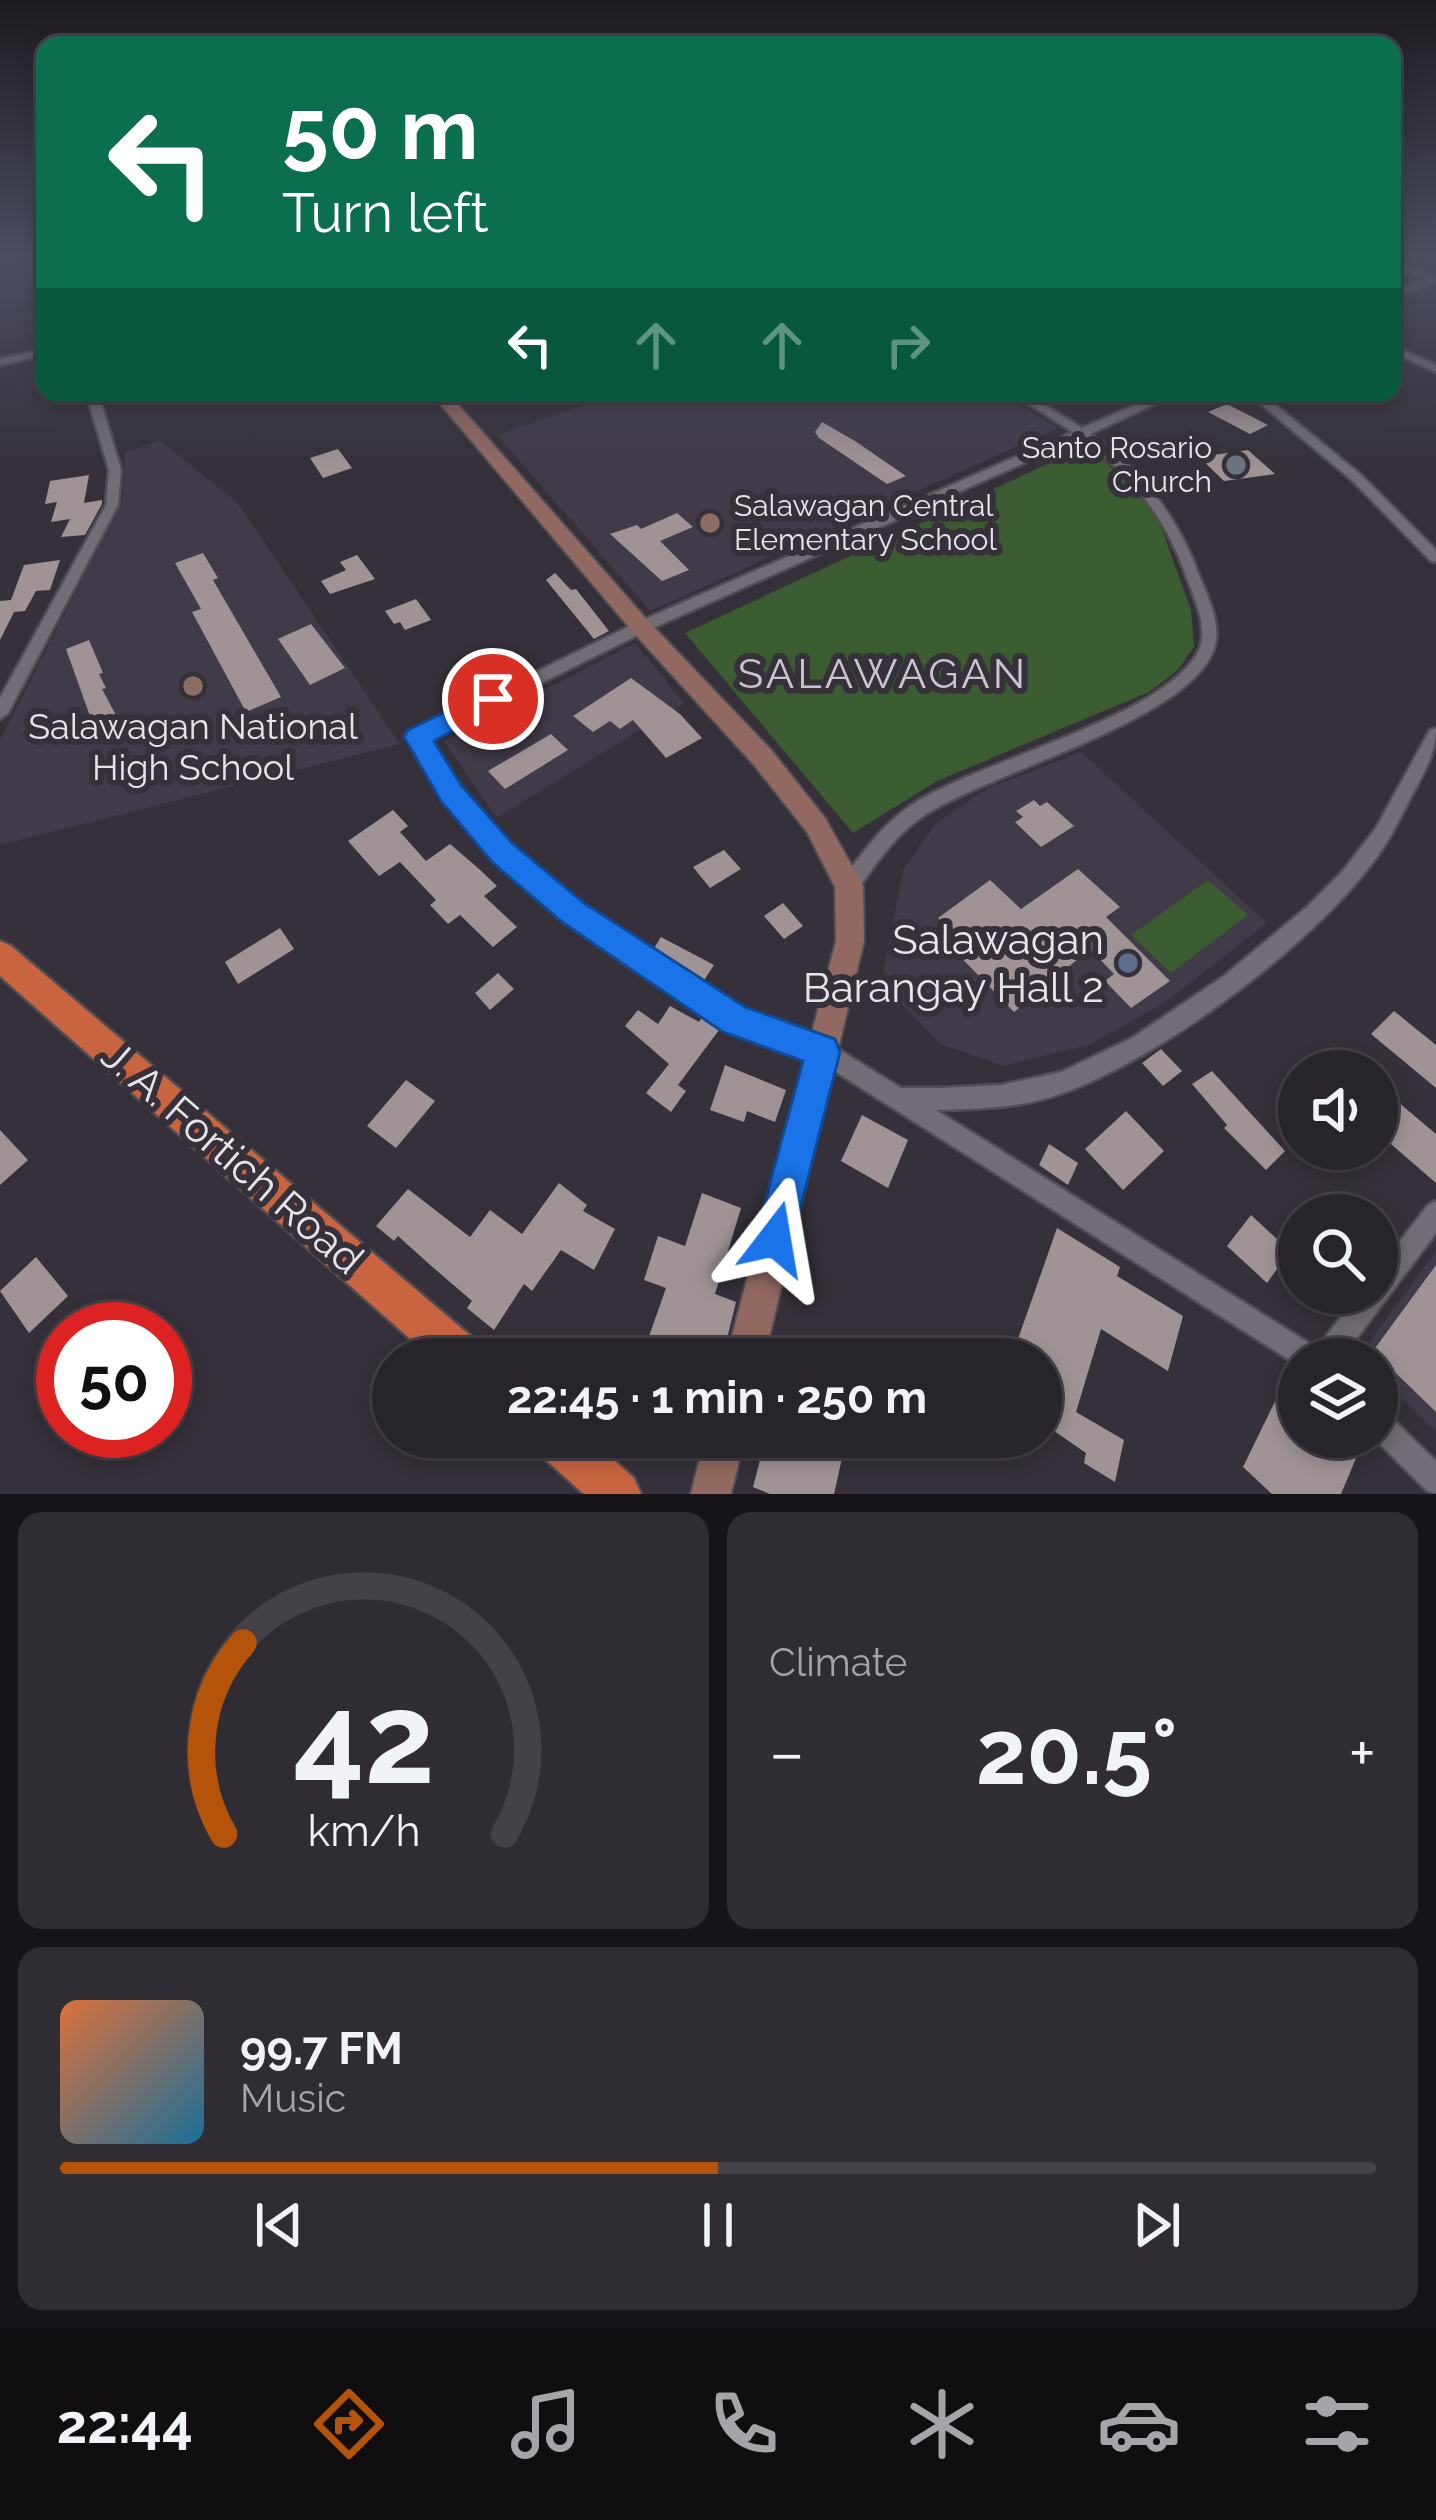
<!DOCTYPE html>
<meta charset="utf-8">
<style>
body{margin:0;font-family:Raleway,sans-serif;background:#302c33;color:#f1f3f6;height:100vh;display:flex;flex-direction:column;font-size:45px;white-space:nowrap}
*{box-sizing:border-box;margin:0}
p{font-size:39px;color:#a5a4a9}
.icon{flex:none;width:66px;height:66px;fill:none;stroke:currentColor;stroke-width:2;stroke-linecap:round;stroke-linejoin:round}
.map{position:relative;height:1494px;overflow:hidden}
.sheet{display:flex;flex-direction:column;gap:18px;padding:18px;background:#161418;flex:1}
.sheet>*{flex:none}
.hud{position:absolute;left:36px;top:36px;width:1365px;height:366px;border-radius:24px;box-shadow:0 6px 18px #0003,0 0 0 3px #444147;background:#0b6e4f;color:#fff;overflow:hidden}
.controls{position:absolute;left:1278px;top:1050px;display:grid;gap:24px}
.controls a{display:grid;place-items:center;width:120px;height:120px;border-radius:50%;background:#28242b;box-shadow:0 6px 18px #0003,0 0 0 3px #444147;font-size:60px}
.speed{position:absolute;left:36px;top:1302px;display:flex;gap:24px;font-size:60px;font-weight:700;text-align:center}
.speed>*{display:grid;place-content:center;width:156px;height:156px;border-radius:50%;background:#28242b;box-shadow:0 6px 18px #0003,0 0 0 3px #444147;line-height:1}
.speed .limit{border:18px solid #d22;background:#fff;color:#111}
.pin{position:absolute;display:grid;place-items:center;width:102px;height:102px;color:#fff;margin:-51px;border:6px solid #fff;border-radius:50%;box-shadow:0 3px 12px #0007}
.me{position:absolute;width:132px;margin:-66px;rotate:14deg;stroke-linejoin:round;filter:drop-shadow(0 0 9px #0008)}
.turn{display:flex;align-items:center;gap:42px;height:252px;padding:0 48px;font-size:54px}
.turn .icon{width:156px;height:156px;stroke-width:2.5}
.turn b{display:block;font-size:84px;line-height:102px}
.lanes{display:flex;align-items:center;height:114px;padding:0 48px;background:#0003;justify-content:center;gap:60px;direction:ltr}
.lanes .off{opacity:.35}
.big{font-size:90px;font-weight:700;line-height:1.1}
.sheet .tile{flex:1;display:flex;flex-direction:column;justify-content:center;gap:18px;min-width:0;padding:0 42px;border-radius:24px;background:#302c33}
.sheet .dial{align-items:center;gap:0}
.dial svg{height:312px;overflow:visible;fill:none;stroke:#444147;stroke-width:7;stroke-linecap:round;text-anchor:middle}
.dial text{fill:#f1f3f6;stroke:none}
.song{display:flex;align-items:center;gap:36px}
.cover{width:144px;height:144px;border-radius:18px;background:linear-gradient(135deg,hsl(20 70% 55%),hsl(200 70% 35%))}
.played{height:12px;border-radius:6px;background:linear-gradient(90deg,#b45309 50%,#444147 50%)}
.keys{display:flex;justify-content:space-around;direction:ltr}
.heat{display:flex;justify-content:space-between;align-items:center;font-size:66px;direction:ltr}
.sheet .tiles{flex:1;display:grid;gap:18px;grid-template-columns:1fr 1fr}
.tile:last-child{grid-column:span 2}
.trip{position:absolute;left:372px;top:1338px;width:690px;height:120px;border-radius:60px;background:#28242b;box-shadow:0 6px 18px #0003,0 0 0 3px #444147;font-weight:700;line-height:120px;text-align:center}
.tabs{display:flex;height:192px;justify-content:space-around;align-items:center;background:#100e11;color:#a5a4a9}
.tabs .icon{width:84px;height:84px}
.tabs .on{color:#b45309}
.tabs b{font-size:54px;color:#f1f3f6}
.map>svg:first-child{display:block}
</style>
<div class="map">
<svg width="1436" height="1494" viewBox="0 0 1436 1494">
<rect width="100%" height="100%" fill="#353039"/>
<!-- built -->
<path fill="#413a48" d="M 620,393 L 999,393 L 1058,428 L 650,611 L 497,435 Z
M 160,441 L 238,503 L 400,744 L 0,845 L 0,740 L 122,501 L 125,452 Z
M 635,643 L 684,703 L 496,818 L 444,741 Z
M 1081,752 L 1267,923 L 1164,1003 L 1089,1045 L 1003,1066 L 940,1044 L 881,983 L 903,870 L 935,824 L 988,788 Z
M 1436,1251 L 1436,1432 L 1377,1373 L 1377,1359 L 1359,1356 Z"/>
<!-- green -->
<path fill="#3b5b30" d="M 1088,445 L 1155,510 L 1191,610 L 1194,647 L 1178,670 L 1149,692 L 937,781 L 853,833 L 685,633 Z
M 1208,880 L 1248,915 L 1171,973 L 1131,935 Z"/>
<!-- building -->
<path fill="#9f9396" d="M 1227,404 L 1268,425 L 1250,434 L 1208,412 Z
M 822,422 L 855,441 L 906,476 L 887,484 L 819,438 L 815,432 Z
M 338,449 L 352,468 L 323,478 L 310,458 Z
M 1248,450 L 1275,474 L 1224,481 L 1199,457 Z
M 89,475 L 84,503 L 102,500 L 102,504 L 85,535 L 61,537 L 70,519 L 51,522 L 57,502 L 45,504 L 50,481 Z
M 677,513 L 693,527 L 660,541 L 689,570 L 662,581 L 610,534 L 637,525 L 641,529 Z
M 203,553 L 218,578 L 213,580 L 281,697 L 246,712 L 192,612 L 201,609 L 175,563 Z
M 357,555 L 375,579 L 330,594 L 321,581 L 346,570 L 340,562 Z
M 60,560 L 50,590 L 36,591 L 25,611 L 14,612 L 0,640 L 0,601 L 11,600 L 24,565 Z
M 555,573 L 571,590 L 576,589 L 609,631 L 594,639 L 546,580 Z
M 416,599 L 431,620 L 405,630 L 400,622 L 394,624 L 385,611 Z
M 311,624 L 345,668 L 310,685 L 278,639 Z
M 89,640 L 103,673 L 99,674 L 106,688 L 102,689 L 118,719 L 95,730 L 66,649 Z
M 631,678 L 680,714 L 702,738 L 666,758 L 633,720 L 620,729 L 610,721 L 593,732 L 573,716 Z
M 551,734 L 568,750 L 505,789 L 488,771 Z
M 1034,800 L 1040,806 L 1047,802 L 1074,826 L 1041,847 L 1015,822 L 1023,817 L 1016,811 Z
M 393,810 L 408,826 L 400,832 L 426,861 L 450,844 L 478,868 L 497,886 L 484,896 L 517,927 L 493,947 L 460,915 L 448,924 L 430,905 L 436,900 L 400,862 L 379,876 L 348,841 Z
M 724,850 L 741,869 L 710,888 L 693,867 Z
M 1078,869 L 1120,907 L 1106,917 L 1170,981 L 1131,1008 L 1105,981 L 1114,974 L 1090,949 L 1014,1012 L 942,938 L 951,931 L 938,918 L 990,880 L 1021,909 Z
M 783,903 L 803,926 L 784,939 L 764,916 Z
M 280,928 L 294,949 L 238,984 L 225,962 Z
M 661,937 L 714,965 L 701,985 L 651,953 Z
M 498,973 L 514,989 L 490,1010 L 475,993 Z
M 670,1006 L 699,1022 L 702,1017 L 722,1026 L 678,1085 L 686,1091 L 671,1112 L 646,1093 L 669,1064 L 625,1026 L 638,1010 L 658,1024 Z
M 1394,1011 L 1436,1045 L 1436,1088 L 1371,1034 Z
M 1161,1049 L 1182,1071 L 1163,1086 L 1142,1063 Z
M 725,1065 L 786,1090 L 775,1122 L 747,1111 L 744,1122 L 710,1110 Z
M 1212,1071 L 1285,1151 L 1266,1170 L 1224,1128 L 1227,1125 L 1192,1084 Z
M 406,1080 L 435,1101 L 396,1148 L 367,1126 Z
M 1398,1102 L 1436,1134 L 1436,1183 L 1377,1132 Z
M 1126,1111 L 1164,1151 L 1123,1190 L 1085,1149 Z
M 862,1115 L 908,1140 L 888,1188 L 841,1161 Z
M 0,1130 L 28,1160 L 0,1185 Z
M 1049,1144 L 1078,1163 L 1068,1185 L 1039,1165 Z
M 559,1183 L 587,1205 L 583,1211 L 615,1229 L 594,1270 L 561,1250 L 532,1291 L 524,1284 L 494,1330 L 467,1308 L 472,1301 L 428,1263 L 398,1236 L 394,1241 L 376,1226 L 408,1189 L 470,1237 L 490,1210 L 522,1234 Z
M 702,1193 L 741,1208 L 715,1294 L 736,1302 L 722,1359 L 641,1359 L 666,1288 L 644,1280 L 658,1236 L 685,1246 Z
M 1251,1215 L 1290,1251 L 1267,1283 L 1227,1246 Z
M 1057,1228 L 1120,1267 L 1117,1276 L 1183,1316 L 1168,1371 L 1101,1329 L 1076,1412 L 1124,1440 L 1115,1482 L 1084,1463 L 1086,1453 L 1041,1422 L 1041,1359 L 1011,1359 Z
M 36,1257 L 68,1296 L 29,1333 L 0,1291 Z
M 1436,1265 L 1436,1412 L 1373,1351 Z
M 1283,1385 L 1299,1399 L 1299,1437 L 1343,1437 L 1359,1451 L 1341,1494 L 1272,1494 L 1243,1467 Z
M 766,1437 L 814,1437 L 844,1449 L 834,1494 L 770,1494 L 753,1487 Z"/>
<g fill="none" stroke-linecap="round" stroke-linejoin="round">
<defs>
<path id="minor" d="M 1392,260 L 1436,276 L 1436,282 L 1392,298 L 1392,292 L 1425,278 L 1392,266 Z
M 1392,345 L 1436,365 L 1436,372 L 1392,352 Z
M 45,349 L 45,355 L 0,365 L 0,359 Z
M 86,393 L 98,393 L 121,470 L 118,505 L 8,713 L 0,719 L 0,698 L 106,505 L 109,470 Z
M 1011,393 L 1025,393 L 1082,428 L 1163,393 L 1178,393 L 1090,434 C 1141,470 1177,515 1199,575 C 1207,596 1221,622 1215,645 C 1198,719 985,773 922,817 C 894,836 875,865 856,892 L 849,894 L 842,892 L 840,886 L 842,880 C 862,854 882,825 910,806 C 978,760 1162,719 1198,652 C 1210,629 1193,595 1185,573 C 1164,515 1130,473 1080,438 L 646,631 L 428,739 L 463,794 L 498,837 L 545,880 L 620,939 L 701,990 L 780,1027 L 830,1044 L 901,1088 L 939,1088 L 1001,1085 L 1061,1072 L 1132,1038 L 1224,976 L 1308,906 L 1342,872 L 1376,828 L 1430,730 L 1436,728 C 1436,754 1424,772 1412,795 C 1402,814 1393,834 1381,851 C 1319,941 1165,1056 1063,1093 C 1023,1108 979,1109 936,1110 L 1317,1348 L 1359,1293 L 1377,1293 L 1377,1271 L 1428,1205 L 1436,1201 L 1436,1233 L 1341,1359 L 1299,1359 L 1299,1366 L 817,1060 C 717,1026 629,974 549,906 C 523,884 498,862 476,836 C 450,806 429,771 410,737 L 412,733 L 636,623 L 1073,432 Z
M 1248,393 L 1261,393 L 1361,475 L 1436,550 L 1436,562 L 1431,561 L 1353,481 Z
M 1377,1409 L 1386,1413 L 1436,1461 L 1436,1494 L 1426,1490 L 1373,1437 L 1377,1437 Z"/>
<path id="secondary" d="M 431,393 L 448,393 L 649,622 L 772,751 L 825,818 L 863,886 L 864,941 L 764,1359 L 726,1359 L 836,941 L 835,887 L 807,832 L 754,765 L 633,632 Z
M 705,1437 L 745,1437 L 731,1494 L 691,1494 Z"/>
<path id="trunk" d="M 0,941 L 11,946 L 480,1344 L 486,1359 L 433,1359 L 0,976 Z
M 532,1437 L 588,1437 L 634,1478 L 641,1494 L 584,1494 L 538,1453 Z"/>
</defs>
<!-- minor casing -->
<use href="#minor" stroke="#514d54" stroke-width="5"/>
<!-- secondary casing -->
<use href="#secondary" stroke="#514d54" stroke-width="4"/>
<!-- trunk casing -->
<use href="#trunk" stroke="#514d54" stroke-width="5"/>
<!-- minor -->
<use href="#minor" fill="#716c75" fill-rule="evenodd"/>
<!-- secondary -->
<use href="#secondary" fill="#926961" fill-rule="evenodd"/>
<!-- trunk -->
<use href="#trunk" fill="#c86540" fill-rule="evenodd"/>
</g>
<!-- sky -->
<linearGradient id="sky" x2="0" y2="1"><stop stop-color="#1d1a1f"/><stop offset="0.55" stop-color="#4b4e5f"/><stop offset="1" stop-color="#4b4e5f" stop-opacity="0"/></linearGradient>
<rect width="1436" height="468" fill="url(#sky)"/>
<!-- route -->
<path fill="#1a73e8" stroke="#114b97" stroke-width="3" d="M 493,689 L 506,699 L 502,705 L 434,741 L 461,785 L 513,844 L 584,903 L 745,1007 L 835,1039 L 840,1052 L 789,1253 L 775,1259 L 761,1253 L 755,1239 L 803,1061 L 723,1032 L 562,922 L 492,862 L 441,801 L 404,737 L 408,730 Z"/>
<!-- markers -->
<circle fill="#6b7280" stroke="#353039" stroke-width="4.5" cx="1236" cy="465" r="12"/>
<g fill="#8d6e63" stroke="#353039" stroke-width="4.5">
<circle cx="710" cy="523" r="12"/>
<circle cx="193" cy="686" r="12"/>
</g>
<circle fill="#5c6f8a" stroke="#353039" stroke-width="4.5" cx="1128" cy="963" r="12"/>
<g text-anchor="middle" stroke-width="12" stroke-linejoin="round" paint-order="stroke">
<!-- far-poi labels -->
<g font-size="30" fill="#e6e3e9" stroke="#353039" text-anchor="end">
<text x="1212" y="458">Santo Rosario<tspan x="1212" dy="34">Church</tspan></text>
<text x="734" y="516" text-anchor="start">Salawagan Central<tspan x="734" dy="34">Elementary School</tspan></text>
</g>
<!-- poi labels -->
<g font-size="36" fill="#e6e3e9" stroke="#353039">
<text x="193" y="739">Salawagan National<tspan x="193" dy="41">High School</tspan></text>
</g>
<!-- quarter labels -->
<g font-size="42" letter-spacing="3" fill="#cac4cf" stroke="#353039">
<text x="883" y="688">SALAWAGAN</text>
</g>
<!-- near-poi labels -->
<g font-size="42" fill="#e6e3e9" stroke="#353039" text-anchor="end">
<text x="1104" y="954">Salawagan<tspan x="1104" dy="48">Barangay Hall 2</tspan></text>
</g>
<!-- near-street labels -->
<g font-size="42" fill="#e6e3e9" stroke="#353039">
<text transform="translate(233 1157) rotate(41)" y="15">J. A. Fortich Road</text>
</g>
</g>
</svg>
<div class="controls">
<a><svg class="icon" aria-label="sound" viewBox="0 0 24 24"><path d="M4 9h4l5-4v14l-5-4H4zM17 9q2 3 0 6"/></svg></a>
<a><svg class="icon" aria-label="search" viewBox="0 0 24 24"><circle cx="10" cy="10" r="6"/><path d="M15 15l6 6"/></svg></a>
<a><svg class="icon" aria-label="layers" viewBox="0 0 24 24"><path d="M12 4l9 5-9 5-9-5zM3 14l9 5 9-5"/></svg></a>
</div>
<div class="speed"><div class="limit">50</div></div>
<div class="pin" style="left:493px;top:699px;background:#d93025"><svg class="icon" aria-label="arrive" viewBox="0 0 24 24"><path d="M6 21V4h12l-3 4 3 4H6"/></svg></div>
<svg class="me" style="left:775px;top:1239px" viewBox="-20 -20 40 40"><path d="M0-17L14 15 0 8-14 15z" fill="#1a73e8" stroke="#fff" stroke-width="4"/></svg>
<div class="trip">22:45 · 1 min · 250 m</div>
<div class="hud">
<div class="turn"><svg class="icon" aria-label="left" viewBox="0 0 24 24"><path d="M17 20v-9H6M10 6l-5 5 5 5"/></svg><div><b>50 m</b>Turn left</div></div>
<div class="lanes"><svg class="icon" aria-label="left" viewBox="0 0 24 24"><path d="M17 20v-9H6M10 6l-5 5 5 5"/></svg><svg class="icon off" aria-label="ahead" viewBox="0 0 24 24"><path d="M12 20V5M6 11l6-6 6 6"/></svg><svg class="icon off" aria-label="ahead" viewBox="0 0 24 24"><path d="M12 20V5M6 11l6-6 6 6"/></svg><svg class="icon off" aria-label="right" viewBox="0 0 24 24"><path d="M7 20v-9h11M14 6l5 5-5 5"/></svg></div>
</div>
</div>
<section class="sheet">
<div class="tiles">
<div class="tile dial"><svg viewBox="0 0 100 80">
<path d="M14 69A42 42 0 1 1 86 69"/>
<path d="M14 69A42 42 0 0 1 19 20" stroke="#b45309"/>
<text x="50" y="56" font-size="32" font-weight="700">42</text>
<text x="50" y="72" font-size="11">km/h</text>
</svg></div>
<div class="tile"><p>Climate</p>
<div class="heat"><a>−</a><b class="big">20.5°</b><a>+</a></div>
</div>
<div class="tile">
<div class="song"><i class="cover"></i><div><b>99.7 FM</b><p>Music</p></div></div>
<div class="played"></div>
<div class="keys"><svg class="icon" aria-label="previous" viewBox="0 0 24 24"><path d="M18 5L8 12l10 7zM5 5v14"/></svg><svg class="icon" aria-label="pause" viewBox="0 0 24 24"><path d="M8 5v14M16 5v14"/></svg><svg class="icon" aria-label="next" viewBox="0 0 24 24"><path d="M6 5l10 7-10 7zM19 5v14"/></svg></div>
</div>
</div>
</section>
<nav class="tabs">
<b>22:44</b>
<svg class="icon on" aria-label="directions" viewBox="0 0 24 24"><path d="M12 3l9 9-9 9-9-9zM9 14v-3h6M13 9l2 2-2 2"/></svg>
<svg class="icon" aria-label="music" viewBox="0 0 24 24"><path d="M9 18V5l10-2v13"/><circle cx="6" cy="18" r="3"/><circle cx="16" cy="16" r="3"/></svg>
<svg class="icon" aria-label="phone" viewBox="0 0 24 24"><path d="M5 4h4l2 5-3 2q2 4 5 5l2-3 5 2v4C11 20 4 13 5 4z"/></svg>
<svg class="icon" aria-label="climate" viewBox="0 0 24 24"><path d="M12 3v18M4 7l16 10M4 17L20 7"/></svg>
<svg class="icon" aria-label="car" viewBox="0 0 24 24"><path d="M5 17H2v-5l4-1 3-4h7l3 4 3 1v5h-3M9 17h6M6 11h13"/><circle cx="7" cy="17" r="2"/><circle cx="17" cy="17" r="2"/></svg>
<svg class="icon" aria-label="filters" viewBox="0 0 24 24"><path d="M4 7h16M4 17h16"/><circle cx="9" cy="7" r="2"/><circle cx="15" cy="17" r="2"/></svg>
</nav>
